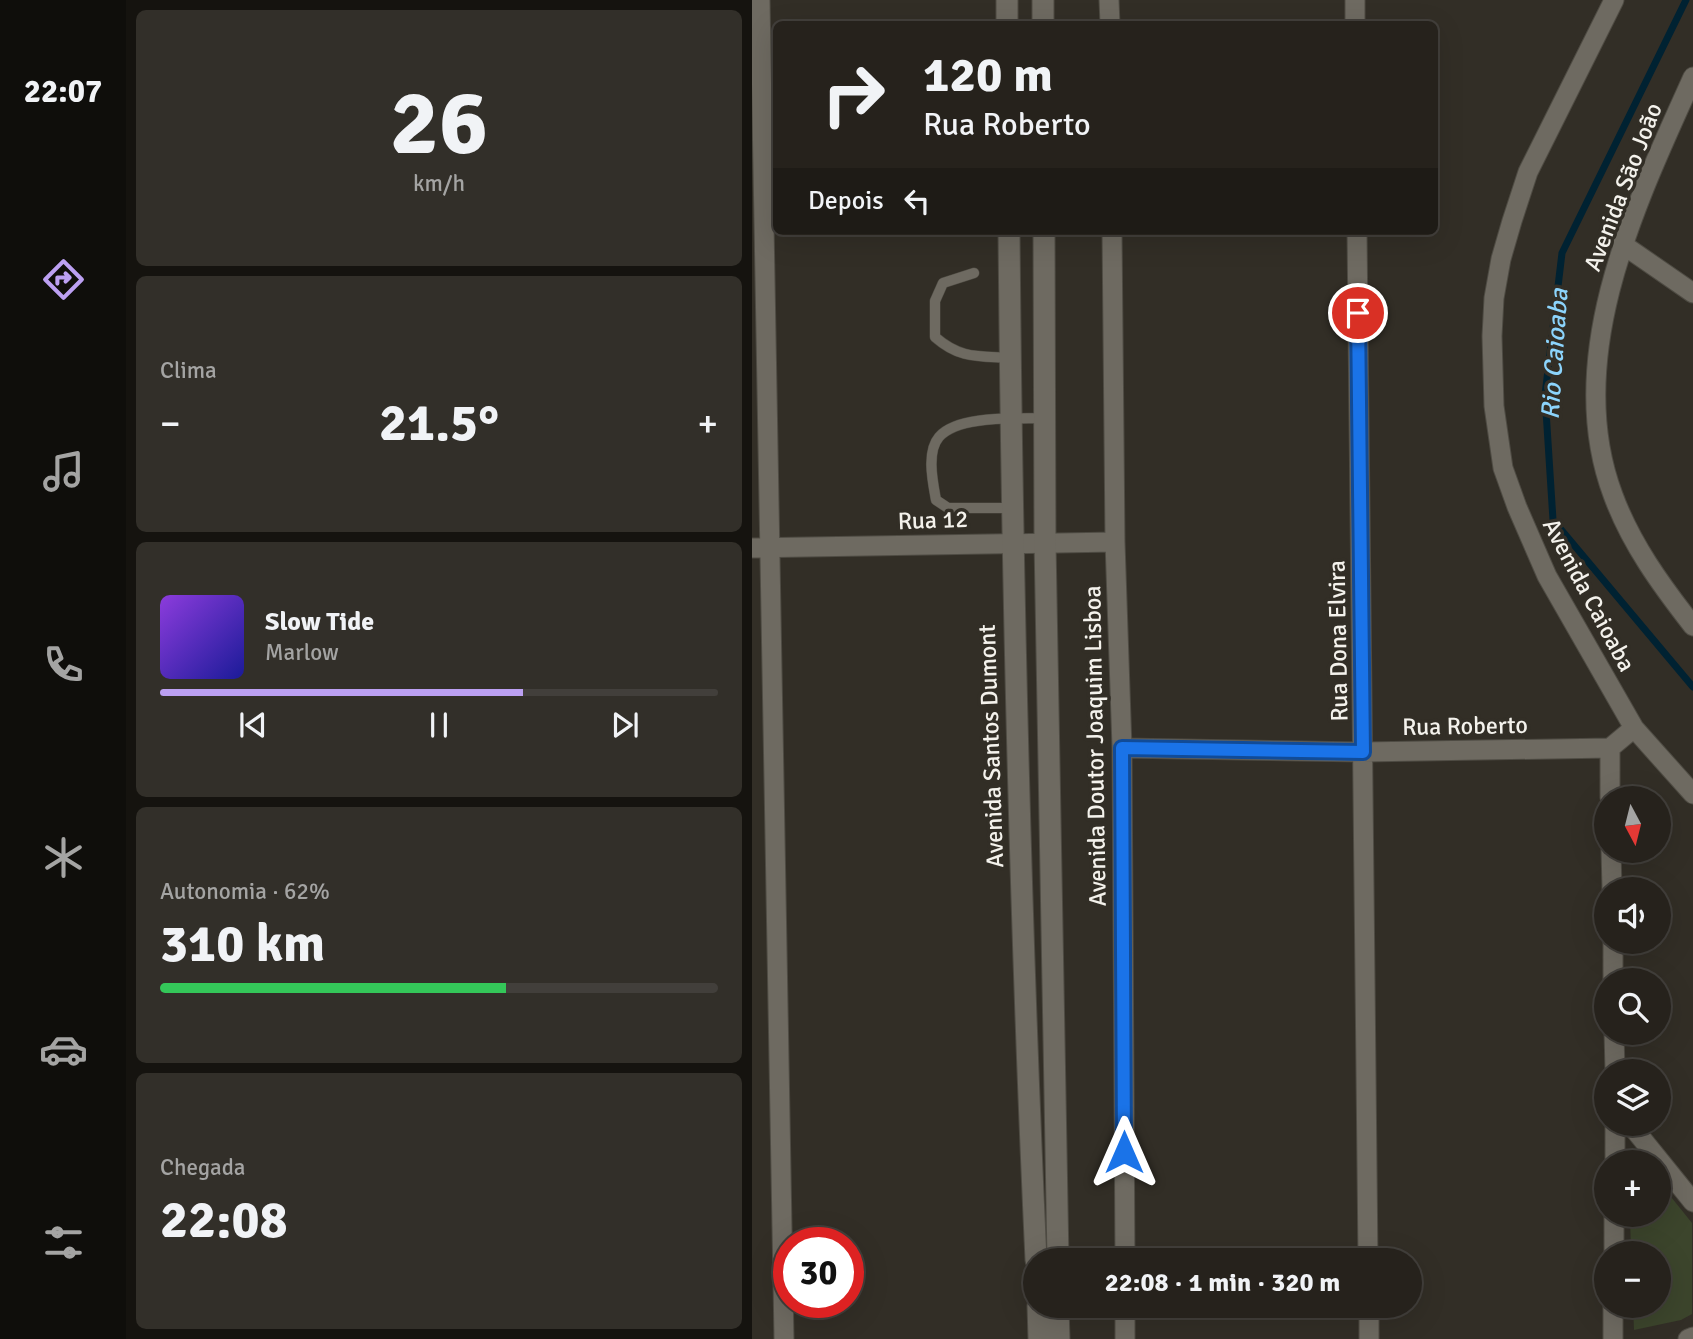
<!DOCTYPE html>
<html lang="pt">
<meta charset="utf-8">
<style>
body{margin:0;font-family:Signika,sans-serif;background:#322f29;color:#f1f3f6;height:100vh;display:flex;flex-direction:column;font-size:26px;white-space:nowrap}
*{box-sizing:border-box;margin:0}
p{font-size:23px;color:#a4a4a3}
.icon{flex:none;width:38px;height:38px;fill:none;stroke:currentColor;stroke-width:2;stroke-linecap:round;stroke-linejoin:round}
.map{position:relative;flex:1;overflow:hidden}
.details{display:flex;flex-direction:column;gap:10px;padding:10px;background:#15130f;width:626px}
.details>*{flex:none}
.top-card{position:absolute;left:21px;top:21px;width:665px;height:214px;border-radius:10px;box-shadow:0 7px 28px #0002,0 0 0 2px #423f3b;background:#26221c;color:#f1f3f6;overflow:hidden}
.needle{width:46px;rotate:173deg}
.tools{position:absolute;left:842px;top:786px;display:grid;gap:14px}
.tools a{display:grid;place-items:center;width:77px;height:77px;border-radius:50%;background:#26221c;box-shadow:0 7px 28px #0002,0 0 0 2px #423f3b;font-size:35px}
.speed{position:absolute;left:21px;top:1227px;display:flex;gap:14px;font-size:35px;font-weight:700;text-align:center}
.speed>*{display:grid;place-content:center;width:91px;height:91px;border-radius:50%;background:#26221c;box-shadow:0 7px 28px #0002,0 0 0 2px #423f3b;line-height:1}
.speed .limit{border:10px solid #d22;background:#fff;color:#111}
.pin{position:absolute;display:grid;place-items:center;width:60px;height:60px;color:#fff;margin:-30px;border:4px solid #fff;border-radius:50%;box-shadow:0 2px 7px #0007}
.me{position:absolute;width:77px;margin:-38px;rotate:0deg;stroke-linejoin:round;filter:drop-shadow(0 0 5px #0008)}
.turn{display:flex;align-items:center;gap:24px;height:147px;padding:0 35px;font-size:32px}
.turn .icon{width:91px;height:91px;stroke-width:2.5}
.turn b{display:block;font-size:49px;line-height:60px}
.then{display:flex;align-items:center;height:66px;padding:0 35px;background:#0003;gap:14px;font-size:26px}
.big{font-size:52px;font-weight:800;line-height:1.1}
.details .tile{flex:1;display:flex;flex-direction:column;justify-content:center;gap:10px;min-width:0;padding:0 24px;border-radius:10px;background:#322f29}
.details .dial{align-items:center;gap:0}
.dial b{font-size:91px;line-height:1}
.song{display:flex;align-items:center;gap:21px}
.cover{width:84px;height:84px;border-radius:10px;background:linear-gradient(135deg,hsl(270 70% 55%),hsl(240 70% 35%))}
.played{height:7px;border-radius:4px;background:linear-gradient(90deg,#bca0f2 65%,#423f3b 65%)}
.keys{display:flex;justify-content:space-around;direction:ltr}
.heat{display:flex;justify-content:space-between;align-items:center;font-size:38px;direction:ltr}
.charge{height:10px;border-radius:5px;background:linear-gradient(90deg,#34c759 62%,#423f3b 0)}
.trip{position:absolute;left:271px;top:1248px;width:399px;height:70px;border-radius:35px;background:#26221c;box-shadow:0 7px 28px #0002,0 0 0 2px #423f3b;font-weight:800;line-height:70px;text-align:center}
main{display:flex;flex:1;min-height:0}
.dock{display:flex;flex-direction:column;width:126px;justify-content:space-around;align-items:center;background:#0f0e0b;color:#a4a4a3}
.dock .icon{width:49px;height:49px}
.dock .selected{color:#bca0f2}
.dock b{font-size:32px;color:#f1f3f6}
.map>svg:first-child{display:block}
</style>
<main>
<nav class="dock">
<b>22:07</b>
<svg class="icon selected" aria-label="directions" viewBox="0 0 24 24"><path d="M12 3l9 9-9 9-9-9zM9 14v-3h6M13 9l2 2-2 2"/></svg>
<svg class="icon" aria-label="music" viewBox="0 0 24 24"><path d="M9 18V5l10-2v13"/><circle cx="6" cy="18" r="3"/><circle cx="16" cy="16" r="3"/></svg>
<svg class="icon" aria-label="phone" viewBox="0 0 24 24"><path d="M5 4h4l2 5-3 2q2 4 5 5l2-3 5 2v4C11 20 4 13 5 4z"/></svg>
<svg class="icon" aria-label="climate" viewBox="0 0 24 24"><path d="M12 3v18M4 7l16 10M4 17L20 7"/></svg>
<svg class="icon" aria-label="car" viewBox="0 0 24 24"><path d="M5 17H2v-5l4-1 3-4h7l3 4 3 1v5h-3M9 17h6M6 11h13"/><circle cx="7" cy="17" r="2"/><circle cx="17" cy="17" r="2"/></svg>
<svg class="icon" aria-label="filters" viewBox="0 0 24 24"><path d="M4 7h16M4 17h16"/><circle cx="9" cy="7" r="2"/><circle cx="15" cy="17" r="2"/></svg>
</nav>
<section class="details">
<div class="tile dial"><b>26</b><p>km/h</p></div>
<div class="tile"><p>Clima</p>
<div class="heat"><a>−</a><b class="big">21.5°</b><a>+</a></div>
</div>
<div class="tile">
<div class="song"><i class="cover"></i><div><b>Slow Tide</b><p>Marlow</p></div></div>
<div class="played"></div>
<div class="keys"><svg class="icon" aria-label="previous" viewBox="0 0 24 24"><path d="M18 5L8 12l10 7zM5 5v14"/></svg><svg class="icon" aria-label="pause" viewBox="0 0 24 24"><path d="M8 5v14M16 5v14"/></svg><svg class="icon" aria-label="next" viewBox="0 0 24 24"><path d="M6 5l10 7-10 7zM19 5v14"/></svg></div>
</div>
<div class="tile"><p>Autonomia · 62%</p><b class="big">310 km</b><div class="charge"></div></div>
<div class="tile"><p>Chegada</p><b class="big">22:08</b></div>
</section>
<div class="map">
<svg width="941" height="1339" viewBox="0 0 941 1339">
<rect width="100%" height="100%" fill="#322e26"/>
<!-- green -->
<path fill="#3c452c" d="M 907,1182 L 940,1223 L 940,1314 L 929,1320 L 882,1330 L 881,1306 L 906,1306 L 906,1253 L 879,1253 L 878,1215 L 906,1214 Z"/>
<g fill="none" stroke-linecap="round" stroke-linejoin="round">
<!-- stream -->
<path stroke="#002232" stroke-width="7" d="M 934,0 L 810,253 L 793,395 L 801,520 L 941,687"/>
<defs>
<path id="service" d="M 222,273 L 191,283 L 183,301 L 183,337 C 208,359 226,356 258,358
M 259,508 L 196,508 L 184,500 C 181,483 174,452 187,437 C 206,415 265,419 292,418"/>
<path id="minor" d="M 8,0 L 32,1339
M 357,0 L 358,24
M 603,0 L 603,24
M 862,0 L 776,172 L 760,221 L 749,259 L 742,298 L 740,336 L 742,406 L 751,468 L 765,507 L 795,576 L 882,728 L 941,794
M 941,77 C 885,201 809,357 861,495 C 879,544 909,585 941,626
M 360,231 L 363,542 L 370,748 L 373,1260
M 605,231 L 616,1260
M 870,244 L 941,293
M 0,548 L 363,542
M 370,748 L 611,752 L 858,748 L 882,728
M 858,748 L 858,798
M 859,850 L 860,889
M 861,942 L 861,980
M 862,1032 L 863,1071
M 878,1124 L 941,1202
M 863,1162 L 863,1124
M 862,1253 L 862,1214
M 373,1306 L 373,1339
M 617,1306 L 617,1339
M 861,1339 L 861,1306
M 936,1339 L 941,1337"/>
<path id="secondary" d="M 255,0 L 255,24
M 291,0 L 291,24
M 257,231 C 260,574 268,917 284,1260
M 292,231 L 293,542 L 306,1260
M 286,1306 L 287,1339
M 306,1306 L 307,1339"/>
</defs>
<!-- service casing -->
<use href="#service" stroke="#4e4b43" stroke-width="11"/>
<!-- minor casing -->
<use href="#minor" stroke="#4e4b43" stroke-width="21"/>
<!-- secondary casing -->
<use href="#secondary" stroke="#4e4b43" stroke-width="23"/>
<!-- service -->
<use href="#service" stroke="#6e6a61" stroke-width="10"/>
<!-- minor -->
<use href="#minor" stroke="#6e6a61" stroke-width="19"/>
<!-- secondary -->
<use href="#secondary" stroke="#6e6a61" stroke-width="21"/>
</g>
<g fill="none" stroke-linecap="round" stroke-linejoin="round">
<defs>
<path id="route" d="M 372,1152 L 370,748 L 611,752 L 606,313"/>
</defs>
<!-- route casing -->
<use href="#route" stroke="#114b97" stroke-width="18"/>
<!-- route -->
<use href="#route" stroke="#1a73e8" stroke-width="12"/>
</g>
<g text-anchor="middle" stroke-width="7" stroke-linejoin="round" paint-order="stroke">
<!-- street labels -->
<g font-size="24" fill="#f4f2ec" stroke="#322e26">
<text transform="translate(871 187) rotate(-69)" y="8">Avenida São João</text>
<text transform="translate(181 520) rotate(-2)" y="8">Rua 12</text>
<text transform="translate(837 595) rotate(62)" y="8">Avenida Caioaba</text>
<text transform="translate(586 641) rotate(-91)" y="8">Rua Dona Elvira</text>
<text transform="translate(713 726) rotate(-1)" y="8">Rua Roberto</text>
<text transform="translate(239 746) rotate(-92)" y="8">Avenida Santos Dumont</text>
<text transform="translate(343 746) rotate(-91)" y="8">Avenida Doutor Joaquim Lisboa</text>
</g>
<!-- water labels -->
<g font-size="26" font-style="italic" fill="#8cd4fc" stroke="#322e26">
<text transform="translate(802 354) rotate(-86)" y="9">Rio Caioaba</text>
</g>
</g>
</svg>
<div class="tools">
<a><svg class="needle" viewBox="-14 -14 28 28"><path d="M0-13l5 13h-10z" fill="#e53935"/><path d="M0 13l5-13h-10z" fill="#a4a4a3"/></svg></a>
<a><svg class="icon" aria-label="sound" viewBox="0 0 24 24"><path d="M4 9h4l5-4v14l-5-4H4zM17 9q2 3 0 6"/></svg></a>
<a><svg class="icon" aria-label="search" viewBox="0 0 24 24"><circle cx="10" cy="10" r="6"/><path d="M15 15l6 6"/></svg></a>
<a><svg class="icon" aria-label="layers" viewBox="0 0 24 24"><path d="M12 4l9 5-9 5-9-5zM3 14l9 5 9-5"/></svg></a>
<a>+</a>
<a>−</a>
</div>
<div class="speed"><div class="limit">30</div></div>
<div class="pin" style="left:606px;top:313px;background:#d93025"><svg class="icon" aria-label="arrive" viewBox="0 0 24 24"><path d="M6 21V4h12l-3 4 3 4H6"/></svg></div>
<svg class="me" style="left:372px;top:1152px" viewBox="-20 -20 40 40"><path d="M0-17L14 15 0 8-14 15z" fill="#1a73e8" stroke="#fff" stroke-width="4"/></svg>
<div class="trip">22:08 · 1 min · 320 m</div>
<div class="top-card">
<div class="turn"><svg class="icon" aria-label="right" viewBox="0 0 24 24"><path d="M7 20v-9h11M14 6l5 5-5 5"/></svg><div><b>120 m</b>Rua Roberto</div></div>
<div class="then">Depois<svg class="icon" aria-label="left" viewBox="0 0 24 24"><path d="M17 20v-9H6M10 6l-5 5 5 5"/></svg></div>
</div>
</div>
</main>
